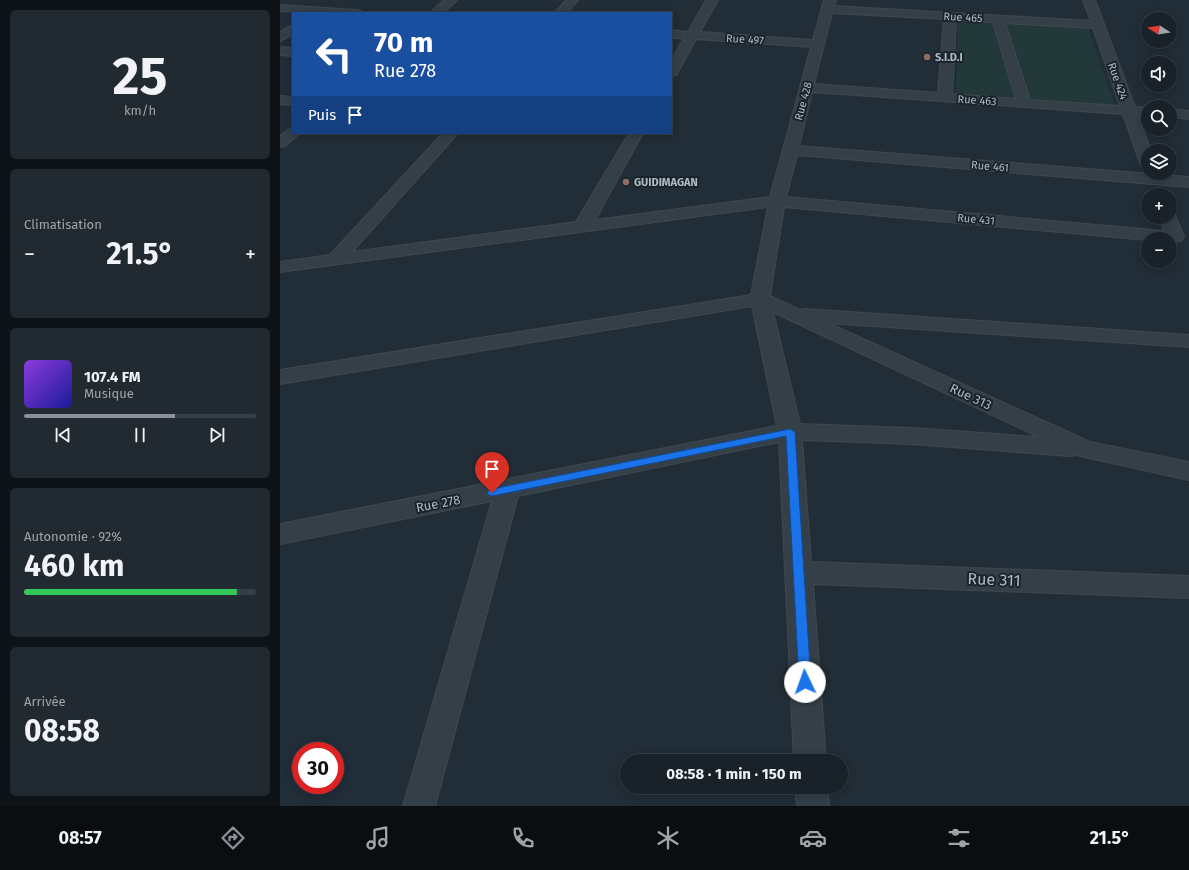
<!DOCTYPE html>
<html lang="fr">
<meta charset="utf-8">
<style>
body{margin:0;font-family:"Fira Sans",sans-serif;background:#222a31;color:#f1f3f6;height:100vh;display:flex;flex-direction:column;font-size:15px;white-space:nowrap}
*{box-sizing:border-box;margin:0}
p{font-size:13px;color:#9fa4a8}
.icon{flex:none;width:22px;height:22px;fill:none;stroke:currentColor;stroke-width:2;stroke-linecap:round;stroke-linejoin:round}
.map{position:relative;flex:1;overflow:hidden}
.sheet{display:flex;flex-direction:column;gap:10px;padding:10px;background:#0e1317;width:280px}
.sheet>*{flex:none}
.banner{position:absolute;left:12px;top:12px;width:380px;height:122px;border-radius:0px;box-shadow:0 2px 10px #0003,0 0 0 1px #373f46;background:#1a4fa0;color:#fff;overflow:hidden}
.needle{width:26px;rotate:282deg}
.buttons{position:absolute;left:861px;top:12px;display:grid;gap:8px}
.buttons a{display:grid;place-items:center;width:36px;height:36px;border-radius:50%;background:#192229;box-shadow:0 2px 10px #0003,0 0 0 1px #373f46;font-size:20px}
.speed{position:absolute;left:12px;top:742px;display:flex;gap:8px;font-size:20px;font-weight:700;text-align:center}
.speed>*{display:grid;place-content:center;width:52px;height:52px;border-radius:50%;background:#192229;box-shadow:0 2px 10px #0003,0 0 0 1px #373f46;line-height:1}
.speed .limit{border:6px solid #d22;background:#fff;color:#111}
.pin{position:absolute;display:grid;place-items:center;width:34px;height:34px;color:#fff;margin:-41px -17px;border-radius:50% 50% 50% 0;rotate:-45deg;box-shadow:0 0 4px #0007}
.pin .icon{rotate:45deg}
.me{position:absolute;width:44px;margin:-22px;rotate:357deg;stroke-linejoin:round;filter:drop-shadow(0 0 3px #0008)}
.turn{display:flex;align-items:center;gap:14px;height:84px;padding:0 16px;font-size:18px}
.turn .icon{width:52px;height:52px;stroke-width:2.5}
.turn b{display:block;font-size:28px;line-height:34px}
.then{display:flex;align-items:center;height:38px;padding:0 16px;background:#0003;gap:8px;font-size:15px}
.big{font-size:30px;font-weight:700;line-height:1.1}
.sheet .tile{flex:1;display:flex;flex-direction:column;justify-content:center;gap:6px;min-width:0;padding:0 14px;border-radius:6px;background:#222a31}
.sheet .dial{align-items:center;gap:0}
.dial b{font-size:52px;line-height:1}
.song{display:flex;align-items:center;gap:12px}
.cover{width:48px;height:48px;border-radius:6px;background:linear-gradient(135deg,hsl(270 70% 55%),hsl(240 70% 35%))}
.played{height:4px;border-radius:2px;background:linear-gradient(90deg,#8c9099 65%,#373f46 65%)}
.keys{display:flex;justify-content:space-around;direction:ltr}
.heat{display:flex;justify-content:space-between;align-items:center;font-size:22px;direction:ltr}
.charge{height:6px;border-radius:3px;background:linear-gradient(90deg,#34c759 92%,#373f46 0)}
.trip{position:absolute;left:340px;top:754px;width:228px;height:40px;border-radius:20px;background:#192229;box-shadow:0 2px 10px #0003,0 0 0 1px #373f46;font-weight:700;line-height:40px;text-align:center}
.tabs{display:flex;height:64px;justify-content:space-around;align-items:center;background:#0a0e10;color:#9fa4a8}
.tabs .icon{width:28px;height:28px}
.tabs .selected{color:#8c9099}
.tabs b{font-size:18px;color:#f1f3f6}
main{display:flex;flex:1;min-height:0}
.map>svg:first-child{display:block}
</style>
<main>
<section class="sheet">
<div class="tile dial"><b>25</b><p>km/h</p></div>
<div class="tile"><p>Climatisation</p>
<div class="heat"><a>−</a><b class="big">21.5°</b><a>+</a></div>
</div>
<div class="tile">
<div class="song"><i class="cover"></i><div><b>107.4 FM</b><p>Musique</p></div></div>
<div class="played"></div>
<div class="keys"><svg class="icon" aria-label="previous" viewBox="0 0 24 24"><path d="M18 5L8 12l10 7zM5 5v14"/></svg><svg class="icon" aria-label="pause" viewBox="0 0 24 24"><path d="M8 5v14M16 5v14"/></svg><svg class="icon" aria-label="next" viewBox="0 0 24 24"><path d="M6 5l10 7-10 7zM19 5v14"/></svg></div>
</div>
<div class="tile"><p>Autonomie · 92%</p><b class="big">460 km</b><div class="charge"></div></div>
<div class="tile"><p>Arrivée</p><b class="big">08:58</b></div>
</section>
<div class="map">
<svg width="909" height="806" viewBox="0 0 909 806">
<rect width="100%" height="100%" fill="#212d37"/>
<!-- green -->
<path fill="#233838" d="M 678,19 L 808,28 L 836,108 L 676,97 Z"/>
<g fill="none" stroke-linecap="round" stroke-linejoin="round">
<defs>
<path id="minor" d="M 164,0 L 177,0 L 163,13 L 150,13 Z
M 286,0 L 298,0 L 287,13 L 275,13 Z
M 426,0 L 438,0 L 420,32 L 533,40 L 544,0 L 556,0 L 554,6 L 811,21 L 803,0 L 815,0 L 855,107 L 868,108 L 868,116 L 858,116 L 871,151 L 868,151 L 868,168 L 863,166 L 860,163 L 843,114 L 532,92 L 519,146 L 909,177 L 909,187 L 517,155 L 506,197 L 884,231 L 880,217 L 890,217 L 890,212 L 894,213 L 904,237 L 901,241 L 890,242 L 890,239 L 868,240 L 504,207 L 490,296 L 520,310 L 525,309 L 909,335 L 909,347 L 548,323 L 810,442 L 909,462 L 909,480 L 796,455 L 790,456 L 631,444 L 522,440 L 531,562 L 909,576 L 909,598 L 533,584 L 546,761 L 514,761 L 499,442 L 238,496 L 155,806 L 123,806 L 212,501 L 0,544 L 0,524 L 497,426 L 472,306 L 0,384 L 0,370 L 471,295 L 488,207 L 0,272 L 0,262 L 50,255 L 163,133 L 178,133 L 72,252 L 296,222 L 349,133 L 363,133 L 315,220 L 490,197 L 531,47 L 416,39 L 398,72 L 396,75 L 391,76 L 391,61 L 404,38 L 391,38 L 391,30 L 408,32 ZM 552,13 L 664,19 L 658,93 L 534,84 ZM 676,20 L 713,22 L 736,99 L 672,94 ZM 725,23 L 813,28 L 840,106 L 750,100 ZM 493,312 L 759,437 L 631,428 L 520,424 Z
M 0,5 L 77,10 L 81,11 L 83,13 L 0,11 Z
M 13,25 L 13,34 L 0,41 L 0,32 Z
M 0,47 L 13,48 L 13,56 L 0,55 Z
M 0,96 L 13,97 L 13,105 L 0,104 Z
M 890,109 L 909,111 L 909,119 L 890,117 Z
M 13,129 L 13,133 L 20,133 L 5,146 L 0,147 L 0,136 L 8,130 Z
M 515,787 L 547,787 L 549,806 L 517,806 Z"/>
</defs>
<!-- minor casing -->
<use href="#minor" stroke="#3e4851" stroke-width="2"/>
<!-- minor -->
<use href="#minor" fill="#353f48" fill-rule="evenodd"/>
</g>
<!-- route -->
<path fill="#1a73e8" stroke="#114b97" d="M 510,429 L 515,432 L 531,682 L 529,686 L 525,688 L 521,686 L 519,682 L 506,436 L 212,496 L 209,495 L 207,493 L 209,490 L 212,489 Z"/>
<!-- markers -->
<g fill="#8d6e63" stroke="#1a242c" stroke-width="1.5">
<circle cx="647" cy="57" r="4"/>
<circle cx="346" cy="182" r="4"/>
</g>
<g text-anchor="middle" stroke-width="4" stroke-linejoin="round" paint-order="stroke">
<!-- far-street labels -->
<g font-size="11" fill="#afbac4" stroke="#1a242c">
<text transform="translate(683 17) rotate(3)" y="4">Rue 465</text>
<text transform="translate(465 39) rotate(4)" y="4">Rue 497</text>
<text transform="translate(838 81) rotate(70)" y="4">Rue 424</text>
<text transform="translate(697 100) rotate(4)" y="4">Rue 463</text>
<text transform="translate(523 101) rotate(-75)" y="4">Rue 428</text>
<text transform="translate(710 166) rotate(5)" y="4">Rue 461</text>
<text transform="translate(696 219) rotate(5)" y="4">Rue 431</text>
</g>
<!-- far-poi labels -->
<g font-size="11" font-weight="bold" fill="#afbac4" stroke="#1a242c" text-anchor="start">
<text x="655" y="61">S.I.D.I</text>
<text x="354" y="186">GUIDIMAGAN</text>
</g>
<!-- street labels -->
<g font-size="13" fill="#afbac4" stroke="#1a242c">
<text transform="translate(691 396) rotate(25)" y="5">Rue 313</text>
<text transform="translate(158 503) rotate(-11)" y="5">Rue 278</text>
</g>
<!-- near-street labels -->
<g font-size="16" fill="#afbac4" stroke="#1a242c">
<text transform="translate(714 579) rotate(2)" y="6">Rue 311</text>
</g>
</g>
</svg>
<div class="buttons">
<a><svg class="needle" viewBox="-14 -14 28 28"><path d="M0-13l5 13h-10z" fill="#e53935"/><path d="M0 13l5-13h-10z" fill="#9fa4a8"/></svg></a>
<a><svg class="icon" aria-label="sound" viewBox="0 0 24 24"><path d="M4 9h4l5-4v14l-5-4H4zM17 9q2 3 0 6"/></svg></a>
<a><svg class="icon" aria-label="search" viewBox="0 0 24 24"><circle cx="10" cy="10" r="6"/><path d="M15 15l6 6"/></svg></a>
<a><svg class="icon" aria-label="layers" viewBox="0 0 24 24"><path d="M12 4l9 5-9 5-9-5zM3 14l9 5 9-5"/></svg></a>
<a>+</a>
<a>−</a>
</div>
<div class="speed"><div class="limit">30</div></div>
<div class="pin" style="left:212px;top:493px;background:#d93025"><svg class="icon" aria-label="arrive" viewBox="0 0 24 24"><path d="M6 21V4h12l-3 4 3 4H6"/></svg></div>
<svg class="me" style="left:525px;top:682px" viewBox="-20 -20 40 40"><circle r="19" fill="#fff"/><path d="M0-13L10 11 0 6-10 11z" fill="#1a73e8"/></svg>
<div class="trip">08:58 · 1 min · 150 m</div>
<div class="banner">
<div class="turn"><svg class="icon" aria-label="left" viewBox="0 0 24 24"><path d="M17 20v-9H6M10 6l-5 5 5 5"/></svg><div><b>70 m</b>Rue 278</div></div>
<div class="then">Puis<svg class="icon" aria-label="arrive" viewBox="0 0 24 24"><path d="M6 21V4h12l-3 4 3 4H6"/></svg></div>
</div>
</div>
</main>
<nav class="tabs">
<b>08:57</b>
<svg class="icon selected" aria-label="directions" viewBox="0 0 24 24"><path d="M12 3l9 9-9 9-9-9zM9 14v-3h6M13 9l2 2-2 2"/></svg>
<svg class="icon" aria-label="music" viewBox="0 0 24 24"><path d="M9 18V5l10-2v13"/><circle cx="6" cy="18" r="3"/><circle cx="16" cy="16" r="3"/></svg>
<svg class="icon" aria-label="phone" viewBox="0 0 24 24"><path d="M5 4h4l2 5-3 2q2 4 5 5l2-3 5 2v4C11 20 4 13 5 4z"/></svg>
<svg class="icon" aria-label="climate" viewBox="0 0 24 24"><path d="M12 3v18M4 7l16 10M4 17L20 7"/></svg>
<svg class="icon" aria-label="car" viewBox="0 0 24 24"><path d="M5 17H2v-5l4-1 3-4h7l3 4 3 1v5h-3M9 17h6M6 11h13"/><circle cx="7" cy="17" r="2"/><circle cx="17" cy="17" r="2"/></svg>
<svg class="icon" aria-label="filters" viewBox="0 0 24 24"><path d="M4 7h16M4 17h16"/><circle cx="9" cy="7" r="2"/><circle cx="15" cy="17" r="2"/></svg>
<b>21.5°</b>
</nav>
